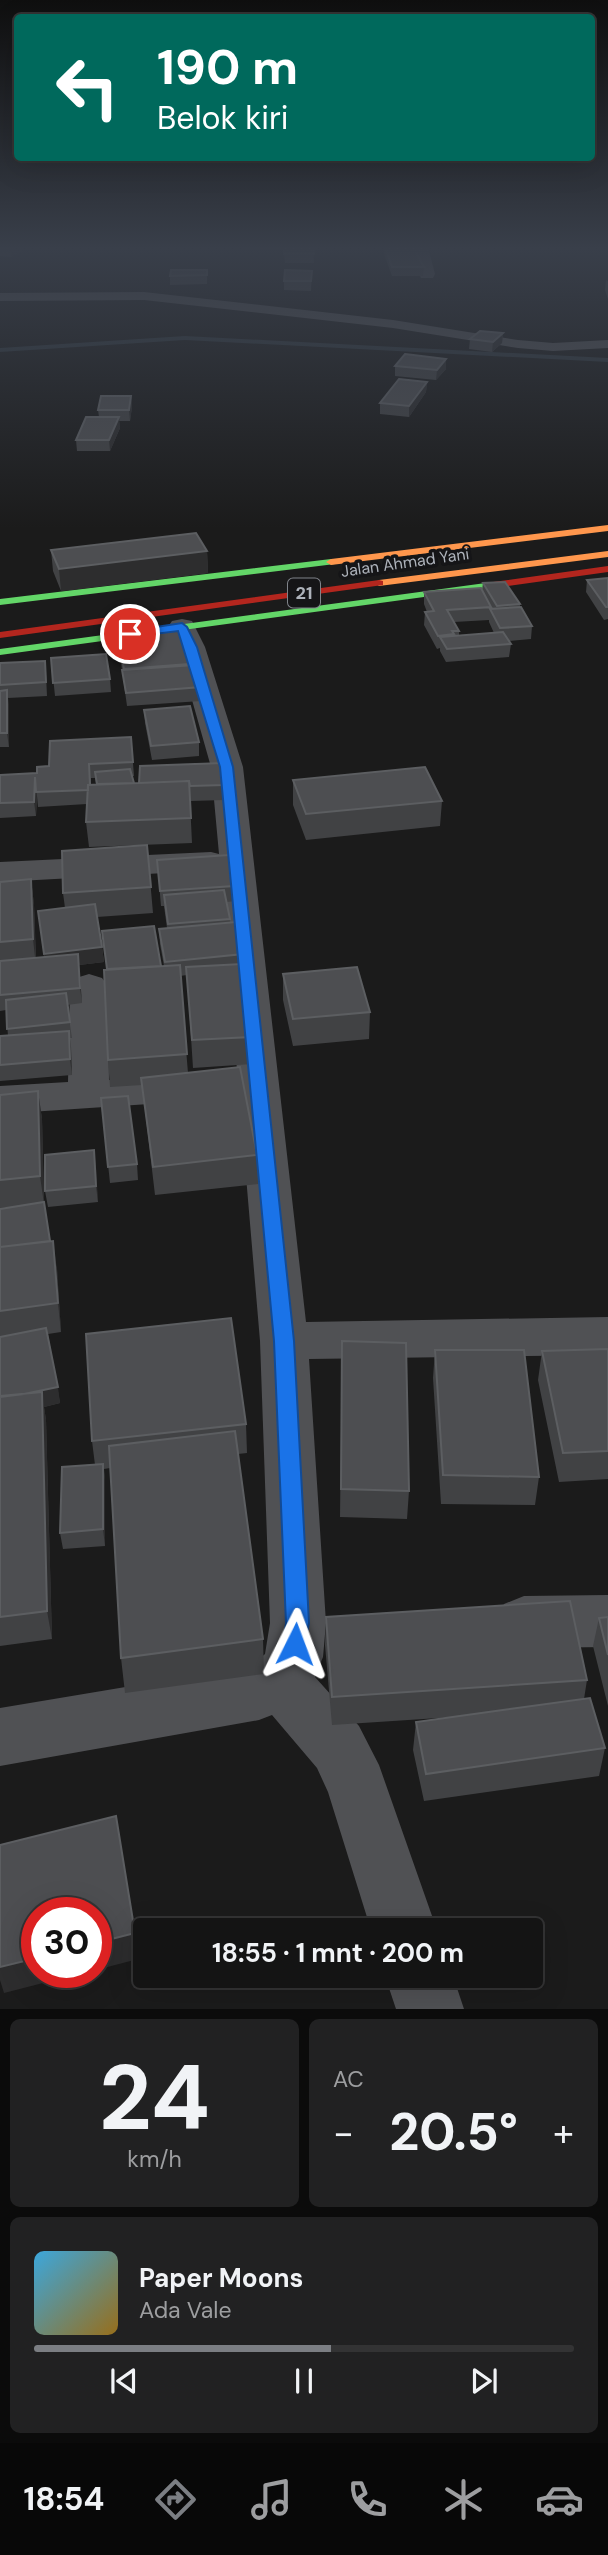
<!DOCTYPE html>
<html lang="id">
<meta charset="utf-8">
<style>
body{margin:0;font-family:"DM Sans",sans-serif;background:#212122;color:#f1f3f6;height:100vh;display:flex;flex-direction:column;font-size:26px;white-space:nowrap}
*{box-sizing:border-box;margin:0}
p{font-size:23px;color:#9d9ea0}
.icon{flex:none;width:38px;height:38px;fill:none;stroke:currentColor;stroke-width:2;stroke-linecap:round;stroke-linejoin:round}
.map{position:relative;height:2009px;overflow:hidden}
.sheet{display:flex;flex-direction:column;gap:10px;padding:10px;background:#0b0b0b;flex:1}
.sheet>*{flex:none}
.banner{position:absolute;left:14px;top:14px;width:581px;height:147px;border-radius:7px;box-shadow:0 7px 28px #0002,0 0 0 2px #333334;background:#00695c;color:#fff;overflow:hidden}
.speed{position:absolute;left:21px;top:1897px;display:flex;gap:14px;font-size:35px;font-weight:700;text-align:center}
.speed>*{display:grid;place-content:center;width:91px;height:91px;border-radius:50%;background:#141414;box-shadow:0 7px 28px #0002,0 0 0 2px #333334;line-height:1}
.speed .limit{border:10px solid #d22;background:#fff;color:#111}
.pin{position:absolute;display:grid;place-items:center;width:60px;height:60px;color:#fff;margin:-30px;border:4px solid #fff;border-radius:50%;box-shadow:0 2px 7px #0007}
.me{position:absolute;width:77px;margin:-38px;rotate:3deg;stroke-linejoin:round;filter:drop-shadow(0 0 5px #0008)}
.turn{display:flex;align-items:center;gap:24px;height:147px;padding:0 28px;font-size:32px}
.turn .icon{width:91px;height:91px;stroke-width:2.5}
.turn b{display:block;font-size:49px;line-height:60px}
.big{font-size:52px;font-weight:700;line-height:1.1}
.sheet .widget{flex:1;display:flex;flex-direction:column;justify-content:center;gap:10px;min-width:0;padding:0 24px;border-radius:10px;background:#212122}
.sheet .dial{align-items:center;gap:0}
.dial b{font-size:91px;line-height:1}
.song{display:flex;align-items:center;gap:21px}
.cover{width:84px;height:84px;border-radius:10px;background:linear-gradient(135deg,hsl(200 70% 55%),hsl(40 70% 35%))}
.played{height:7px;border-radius:4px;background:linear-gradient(90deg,#7b7e83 55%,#333334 55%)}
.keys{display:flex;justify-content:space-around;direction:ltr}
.heat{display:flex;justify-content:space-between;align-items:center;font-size:38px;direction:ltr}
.sheet .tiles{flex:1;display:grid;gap:10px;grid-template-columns:1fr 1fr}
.widget:last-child{grid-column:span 2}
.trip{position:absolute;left:133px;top:1918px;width:410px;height:70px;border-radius:7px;background:#141414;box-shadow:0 7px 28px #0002,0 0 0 2px #333334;font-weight:700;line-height:70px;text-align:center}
.tab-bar{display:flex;height:112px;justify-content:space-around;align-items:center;background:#080808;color:#9d9ea0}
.tab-bar .icon{width:49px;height:49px}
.tab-bar .selected{color:#7b7e83}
.tab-bar b{font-size:32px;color:#f1f3f6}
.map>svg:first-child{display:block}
</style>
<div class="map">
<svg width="608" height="2009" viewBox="0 0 608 2009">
<rect width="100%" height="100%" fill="#1b1b1b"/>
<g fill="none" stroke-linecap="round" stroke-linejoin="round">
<!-- stream -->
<path fill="#2f373d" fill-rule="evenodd" d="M 185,336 L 608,358 L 608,362 L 185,340 L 0,352 L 0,348 Z"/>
<!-- lane -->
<path fill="#505154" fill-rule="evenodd" d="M 144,292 L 393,320 L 518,340 L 553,343 L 608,340 L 608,348 L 553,351 L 518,348 L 393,328 L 144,300 L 0,301 L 0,293 Z"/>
<!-- street -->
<path fill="#505154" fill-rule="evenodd" d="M 412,247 L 428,247 L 435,274 L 433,278 L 421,278 L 419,274 Z
M 182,619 L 192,621 L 205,647 L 243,767 L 306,1322 L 608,1317 L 608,1355 L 309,1359 L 326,1623 L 323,1657 L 315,1677 L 359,1726 L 379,1765 L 437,1930 L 371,1930 L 328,1792 L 317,1768 L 272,1715 L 259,1720 L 0,1766 L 0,1708 L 251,1666 L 265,1654 L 270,1623 L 260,1341 L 220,870 L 0,882 L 0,862 L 211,852 L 219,854 L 211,767 L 177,647 L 168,627 L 172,621 Z
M 89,974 L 102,978 L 108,986 L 109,1080 L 194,1075 L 208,1079 L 214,1088 L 208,1097 L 194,1101 L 0,1114 L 0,1086 L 68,1082 L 70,986 L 76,978 Z
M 608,1595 L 608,1647 L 524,1648 L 504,1640 L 496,1622 L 504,1604 L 524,1596 Z
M 385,1976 L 453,1976 L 464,2009 L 396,2009 Z"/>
<!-- fast -->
<path fill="#63d668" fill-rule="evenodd" d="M 331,559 L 336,562 L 335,564 L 0,605 L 0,599 Z
M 493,582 L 497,583 L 497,587 L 0,655 L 0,649 Z"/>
<!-- slow -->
<path fill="#ff974d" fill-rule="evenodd" d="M 608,525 L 608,531 L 331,565 L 326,562 L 331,559 Z
M 608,551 L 608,557 L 379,586 L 374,583 L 379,580 Z"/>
<!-- jam -->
<path fill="#b3261e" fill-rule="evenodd" d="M 608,566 L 608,572 L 493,588 L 488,585 L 493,582 Z
M 379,580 L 383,581 L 383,585 L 0,638 L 0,632 Z"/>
</g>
<!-- wall -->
<path fill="#414244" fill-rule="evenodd" d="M 0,247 L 21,247 L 21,251 L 11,257 L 0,256 Z
M 248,247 L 282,247 L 282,250 L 248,250 Z
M 283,247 L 313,247 L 314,263 L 285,263 Z
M 384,247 L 413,247 L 424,267 L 423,276 L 392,276 L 384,254 Z
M 207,270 L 207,284 L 170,285 L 170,276 Z
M 312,271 L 311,291 L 284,290 L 284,281 Z
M 606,280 L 608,281 L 608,299 L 605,290 Z
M 503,333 L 502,343 L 492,352 L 469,349 L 470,339 Z
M 395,366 L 446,369 L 436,380 L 395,376 Z
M 427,382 L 426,392 L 409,417 L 380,414 L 380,403 Z
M 131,396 L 132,407 L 130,421 L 119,421 L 120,428 L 110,451 L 77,451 L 76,440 L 99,417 L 98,410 Z
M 51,550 L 207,551 L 208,573 L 61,591 L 53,571 Z
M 608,578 L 608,619 L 604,620 L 586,592 L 587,580 Z
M 483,583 L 520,604 L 520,607 L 532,626 L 531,639 L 509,641 L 511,644 L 509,657 L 446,662 L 440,651 L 440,648 L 437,649 L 424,625 L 425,612 L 427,612 L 424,604 L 424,592 L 482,590 ZM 489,620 L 489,622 L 494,633 L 459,636 L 459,631 L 454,622 Z
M 180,630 L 189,665 L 201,687 L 201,701 L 127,706 L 117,634 Z
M 51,658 L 110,679 L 111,692 L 55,696 Z
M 0,663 L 46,674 L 47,696 L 8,698 L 9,747 L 0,747 Z
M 144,710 L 199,742 L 199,756 L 152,760 L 145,723 Z
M 131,737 L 134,776 L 132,776 L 134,783 L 139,783 L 223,763 L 225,800 L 190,801 L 192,843 L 89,847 L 86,822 L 87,804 L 38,807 L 37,796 L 36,816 L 0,818 L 0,775 L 37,773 L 49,766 ZM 91,778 L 95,778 L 96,784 L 91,784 Z
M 293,780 L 442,801 L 440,826 L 306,840 L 293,805 Z
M 147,845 L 153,913 L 97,917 L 102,947 L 104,962 L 79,965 L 82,1003 L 67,1005 L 72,1038 L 70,1038 L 72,1075 L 0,1081 L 0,1036 L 8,1036 L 6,1010 L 0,1011 L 0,882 L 31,879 L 34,905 L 36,958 L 44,957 L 38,911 L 65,908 L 63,893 Z
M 157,860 L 234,886 L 235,901 L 227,902 L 230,922 L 243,954 L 244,969 L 251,1037 L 252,1064 L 193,1068 L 187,975 L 180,976 L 188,1073 L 257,1155 L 258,1184 L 155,1195 L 142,1085 L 110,1087 L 108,1060 L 107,969 L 102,931 L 161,966 L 164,966 L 160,944 L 159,929 L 167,928 L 164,906 L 161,906 Z
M 283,974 L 370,1012 L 369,1039 L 293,1046 L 283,1000 Z
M 38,1091 L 42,1119 L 44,1202 L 50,1241 L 57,1269 L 61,1332 L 48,1334 L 60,1403 L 44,1407 L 46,1420 L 52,1639 L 0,1646 L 0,1209 L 16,1207 L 0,1208 L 0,1095 Z
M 101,1098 L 137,1164 L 138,1180 L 110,1183 Z
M 94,1150 L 98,1202 L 48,1207 L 45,1191 Z
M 342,1341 L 409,1491 L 407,1519 L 340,1517 Z
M 608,1349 L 608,1479 L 559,1482 L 538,1380 L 542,1351 Z
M 435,1350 L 539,1477 L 535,1505 L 441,1504 L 433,1378 Z
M 246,1424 L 247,1453 L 238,1454 L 263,1639 L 264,1674 L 125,1693 L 121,1658 L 110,1468 L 104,1469 L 105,1480 L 105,1546 L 63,1549 L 60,1533 L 95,1465 L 92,1441 Z
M 326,1617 L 587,1680 L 584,1699 L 605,1748 L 599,1776 L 424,1801 L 413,1750 L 416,1722 L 454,1717 L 332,1725 L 325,1645 Z
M 608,1617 L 608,1706 L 593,1646 L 599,1618 Z"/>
<!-- shaded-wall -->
<path fill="#2d2d2e" d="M 12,247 L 21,247 L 21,251 L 11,257 L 10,248 Z
M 503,333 L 502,343 L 492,352 L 493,342 Z
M 446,359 L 446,369 L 436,380 L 437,370 Z
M 427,382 L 426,392 L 409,417 L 409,406 Z
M 131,396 L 132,407 L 130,421 L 129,410 Z
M 119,417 L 120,428 L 110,451 L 109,440 Z
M 207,551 L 208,573 L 61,591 L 59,569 Z
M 7,690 L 9,704 L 9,747 L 7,733 Z
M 35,777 L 37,796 L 36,816 L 34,802 Z
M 31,879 L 34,905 L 36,966 L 33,939 Z
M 102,947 L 104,962 L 79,965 L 82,1003 L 80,988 L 46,969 L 44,954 Z
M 69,1031 L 71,1047 L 72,1075 L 70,1059 Z
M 38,1091 L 42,1119 L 44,1204 L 40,1176 Z
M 94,1150 L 96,1166 L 98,1202 L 96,1186 Z
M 53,1241 L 57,1269 L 61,1332 L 58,1303 Z
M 58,1387 L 60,1403 L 44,1407 L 46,1420 L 52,1639 L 47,1611 L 0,1399 Z
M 103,1464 L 105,1480 L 105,1546 L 103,1529 Z
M 135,1933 L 138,1959 L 96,1970 L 96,1943 Z
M 37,1958 L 37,1972 L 86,1972 L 4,1993 L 0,1980 L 0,1967 Z"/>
<!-- building -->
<path fill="#4d4e51" stroke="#5c5e61" stroke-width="2" d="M 284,247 L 313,247 L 314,254 L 284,254 Z
M 385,247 L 413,247 L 424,267 L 392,267 Z
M 171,270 L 207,270 L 207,275 L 170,276 Z
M 285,270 L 312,271 L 311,281 L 284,281 Z
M 480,331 L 503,333 L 493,342 L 470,339 Z
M 405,354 L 446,359 L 437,370 L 395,366 Z
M 399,379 L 427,382 L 409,406 L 380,403 Z
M 101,396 L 131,396 L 129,410 L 98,410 Z
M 86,417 L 119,417 L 109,440 L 76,440 Z
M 196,533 L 207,551 L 59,569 L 51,550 Z
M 608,578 L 608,607 L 606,607 L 587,580 Z
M 505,582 L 520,604 L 497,606 L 483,583 Z
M 481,588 L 491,607 L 447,610 L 459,631 L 452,631 L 454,634 L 438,636 L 425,612 L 434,611 L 424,592 Z
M 521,607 L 532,626 L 500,628 L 490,609 Z
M 180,630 L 189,664 L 124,669 L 117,634 Z
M 503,632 L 511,644 L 447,649 L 440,637 Z
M 106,654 L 110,679 L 53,683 L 51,658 Z
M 45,661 L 46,682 L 0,685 L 0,663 Z
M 195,665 L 201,687 L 126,693 L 122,670 Z
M 7,690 L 7,733 L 0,733 L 0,691 Z
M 190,706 L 199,742 L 151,746 L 144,710 Z
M 131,737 L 133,762 L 89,764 L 90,785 L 88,785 L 88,790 L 36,792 L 35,777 L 34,802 L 0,803 L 0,775 L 37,773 L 37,767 L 49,766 L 50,741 Z
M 223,763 L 224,785 L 190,786 L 189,781 L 139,783 L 140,766 Z
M 425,767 L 442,801 L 306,814 L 293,780 Z
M 130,769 L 134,783 L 97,784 L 95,772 Z
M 189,781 L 191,818 L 86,822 L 88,785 Z
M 147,845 L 151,887 L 63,893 L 62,851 Z
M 229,855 L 234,886 L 160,891 L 157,860 Z
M 31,879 L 33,939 L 0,942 L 0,882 Z
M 224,890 L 230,919 L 168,924 L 164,895 Z
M 95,904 L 102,947 L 44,954 L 38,911 Z
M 236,922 L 243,954 L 165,962 L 159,929 Z
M 154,926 L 161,966 L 107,969 L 102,931 Z
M 78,954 L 80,988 L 0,995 L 0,961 Z
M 242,964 L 251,1037 L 192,1040 L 186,967 Z
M 180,965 L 187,1054 L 108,1060 L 104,970 Z
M 357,967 L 370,1012 L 293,1019 L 283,974 Z
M 66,993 L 70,1022 L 7,1029 L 6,1000 Z
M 69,1031 L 70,1059 L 0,1065 L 0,1036 Z
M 240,1067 L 257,1155 L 153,1167 L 141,1078 Z
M 38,1091 L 40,1176 L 0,1180 L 0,1095 Z
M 128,1096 L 137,1164 L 108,1167 L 101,1098 Z
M 94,1150 L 96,1186 L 45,1191 L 45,1155 Z
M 44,1202 L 50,1241 L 0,1247 L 0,1209 Z
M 53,1241 L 58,1303 L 0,1311 L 0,1247 Z
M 231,1318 L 246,1424 L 92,1441 L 86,1334 Z
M 46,1328 L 58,1387 L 24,1394 L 0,1397 L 0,1337 Z
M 342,1341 L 406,1343 L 409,1491 L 341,1489 Z
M 608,1349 L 608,1451 L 563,1453 L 542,1351 Z
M 435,1350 L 524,1350 L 539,1477 L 443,1475 Z
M 42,1392 L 47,1611 L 0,1617 L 0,1396 Z
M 235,1431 L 263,1639 L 121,1658 L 109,1446 Z
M 103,1464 L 103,1529 L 60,1533 L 62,1467 Z
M 570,1601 L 587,1680 L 332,1697 L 326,1617 Z
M 608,1617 L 608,1655 L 599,1618 Z
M 590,1698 L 605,1748 L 426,1774 L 416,1722 Z
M 116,1816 L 135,1933 L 96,1943 L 96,1913 L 37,1913 L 37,1958 L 0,1967 L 0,1845 Z"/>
<!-- sky -->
<linearGradient id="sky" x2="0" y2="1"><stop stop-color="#0f0f0f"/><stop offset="0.47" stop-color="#393f4a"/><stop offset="1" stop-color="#393f4a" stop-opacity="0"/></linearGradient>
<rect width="608" height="528" fill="url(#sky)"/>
<!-- route -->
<path fill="#1a73e8" stroke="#114b97" stroke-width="2" d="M 182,623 L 187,627 L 197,647 L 233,767 L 294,1341 L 309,1623 L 303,1652 L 295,1655 L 287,1652 L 283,1644 L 286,1623 L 274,1341 L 220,767 L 178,631 L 130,637 L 124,634 L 130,631 Z"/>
<g text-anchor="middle" stroke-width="7" stroke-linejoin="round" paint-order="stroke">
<!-- far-street labels -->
<g font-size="16" fill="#aeb3bb" stroke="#151517">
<text transform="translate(405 562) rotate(-8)" y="6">Jalan Ahmad Yani</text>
</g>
<!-- shield labels -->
<rect fill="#151517" stroke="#80848a" stroke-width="2" x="288" y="578.5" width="32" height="29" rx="5"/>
<g font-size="18" font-weight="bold" fill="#aeb3bb">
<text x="304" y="599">21</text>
</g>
</g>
</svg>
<div class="speed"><div class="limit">30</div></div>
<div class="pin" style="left:130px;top:634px;background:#d93025"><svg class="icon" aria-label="arrive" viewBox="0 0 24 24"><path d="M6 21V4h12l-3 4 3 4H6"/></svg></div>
<svg class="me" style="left:295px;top:1644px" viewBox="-20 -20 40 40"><path d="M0-17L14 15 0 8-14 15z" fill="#1a73e8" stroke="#fff" stroke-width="4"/></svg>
<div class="trip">18:55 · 1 mnt · 200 m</div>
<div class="banner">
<div class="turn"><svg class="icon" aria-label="left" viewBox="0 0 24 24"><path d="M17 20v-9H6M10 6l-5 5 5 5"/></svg><div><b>190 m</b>Belok kiri</div></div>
</div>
</div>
<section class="sheet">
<div class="tiles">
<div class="widget dial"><b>24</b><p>km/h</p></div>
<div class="widget"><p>AC</p>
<div class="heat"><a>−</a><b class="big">20.5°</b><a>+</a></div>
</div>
<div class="widget">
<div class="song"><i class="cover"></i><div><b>Paper Moons</b><p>Ada Vale</p></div></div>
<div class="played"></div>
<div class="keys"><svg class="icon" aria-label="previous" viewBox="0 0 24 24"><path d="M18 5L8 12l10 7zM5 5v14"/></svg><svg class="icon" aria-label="pause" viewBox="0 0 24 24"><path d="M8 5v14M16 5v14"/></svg><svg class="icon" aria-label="next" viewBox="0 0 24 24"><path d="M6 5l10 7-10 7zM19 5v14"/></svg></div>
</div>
</div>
</section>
<nav class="tab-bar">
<b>18:54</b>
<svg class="icon selected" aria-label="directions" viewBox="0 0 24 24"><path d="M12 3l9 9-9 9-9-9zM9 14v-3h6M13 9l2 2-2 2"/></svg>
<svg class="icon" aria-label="music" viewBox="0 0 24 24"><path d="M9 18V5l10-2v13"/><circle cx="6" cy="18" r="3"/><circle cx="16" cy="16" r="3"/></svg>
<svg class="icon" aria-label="phone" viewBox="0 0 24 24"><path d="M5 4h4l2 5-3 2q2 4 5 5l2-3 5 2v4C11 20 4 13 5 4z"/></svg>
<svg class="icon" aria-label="climate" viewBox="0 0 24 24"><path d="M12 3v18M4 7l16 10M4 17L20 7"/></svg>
<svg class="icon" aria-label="car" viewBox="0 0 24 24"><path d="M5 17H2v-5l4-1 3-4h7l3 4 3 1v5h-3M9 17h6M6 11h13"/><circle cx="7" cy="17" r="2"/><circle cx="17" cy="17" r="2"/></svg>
</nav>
